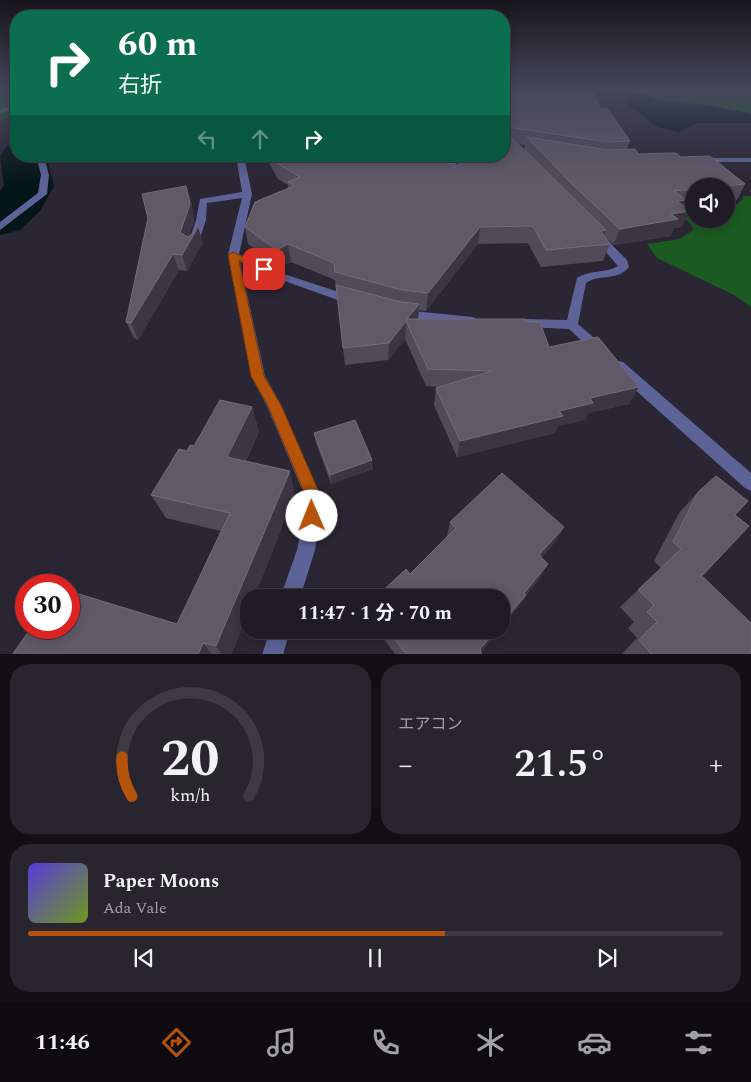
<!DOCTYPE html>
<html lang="ja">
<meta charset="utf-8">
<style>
body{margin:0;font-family:Spectral,"Noto Sans JP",serif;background:#28252f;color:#f1f3f6;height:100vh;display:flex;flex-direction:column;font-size:19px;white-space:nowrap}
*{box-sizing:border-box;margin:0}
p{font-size:16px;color:#a2a1a7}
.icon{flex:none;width:28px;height:28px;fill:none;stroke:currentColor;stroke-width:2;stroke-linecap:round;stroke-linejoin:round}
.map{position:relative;height:654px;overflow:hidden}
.drawer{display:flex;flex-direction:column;gap:10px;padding:10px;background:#120f15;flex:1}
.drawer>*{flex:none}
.hud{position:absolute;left:10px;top:10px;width:500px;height:152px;border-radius:20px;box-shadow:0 2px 12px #0003,0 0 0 1px #3d3a44;background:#0b6e4f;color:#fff;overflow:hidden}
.controls{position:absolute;left:685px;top:178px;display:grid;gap:10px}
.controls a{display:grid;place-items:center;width:50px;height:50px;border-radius:50%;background:#201c27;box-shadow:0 2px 12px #0003,0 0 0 1px #3d3a44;font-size:25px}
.speed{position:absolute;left:15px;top:574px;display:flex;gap:10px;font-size:25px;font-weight:700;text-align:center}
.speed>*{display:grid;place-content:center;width:65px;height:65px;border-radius:50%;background:#201c27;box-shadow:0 2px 12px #0003,0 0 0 1px #3d3a44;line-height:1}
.speed .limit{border:8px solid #d22;background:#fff;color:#111}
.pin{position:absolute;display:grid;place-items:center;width:42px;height:42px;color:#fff;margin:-21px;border-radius:10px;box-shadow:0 2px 8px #0006}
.me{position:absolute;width:55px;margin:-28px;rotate:359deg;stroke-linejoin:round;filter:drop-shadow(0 0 4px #0008)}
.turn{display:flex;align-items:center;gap:18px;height:105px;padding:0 25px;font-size:22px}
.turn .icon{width:65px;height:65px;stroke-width:2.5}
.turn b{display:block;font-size:35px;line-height:42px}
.lanes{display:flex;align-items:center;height:48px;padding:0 25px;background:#0003;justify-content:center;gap:25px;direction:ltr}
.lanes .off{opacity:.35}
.big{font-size:38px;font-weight:700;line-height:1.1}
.drawer .tile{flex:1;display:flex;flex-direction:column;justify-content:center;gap:8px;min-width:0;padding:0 18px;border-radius:20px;background:#28252f}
.drawer .dial{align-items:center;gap:0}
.dial svg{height:130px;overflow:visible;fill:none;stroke:#3d3a44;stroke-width:7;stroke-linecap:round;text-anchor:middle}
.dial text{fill:#f1f3f6;stroke:none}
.song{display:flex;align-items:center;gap:15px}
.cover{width:60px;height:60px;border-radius:8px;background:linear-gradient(135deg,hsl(250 70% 55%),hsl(80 70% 35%))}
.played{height:5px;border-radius:2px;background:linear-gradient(90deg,#b45309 60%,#3d3a44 60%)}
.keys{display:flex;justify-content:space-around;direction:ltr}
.heat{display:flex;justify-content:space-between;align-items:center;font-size:28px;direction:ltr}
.drawer .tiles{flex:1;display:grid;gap:10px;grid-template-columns:1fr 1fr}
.tile:last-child{grid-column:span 2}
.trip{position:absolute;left:240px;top:589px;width:270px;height:50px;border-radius:20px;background:#201c27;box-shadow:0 2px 12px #0003,0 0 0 1px #3d3a44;font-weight:700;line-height:50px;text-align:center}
.tabs{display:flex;height:80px;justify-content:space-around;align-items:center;background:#0d0b10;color:#a2a1a7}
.tabs .icon{width:35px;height:35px}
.tabs .selected{color:#b45309}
.tabs b{font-size:22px;color:#f1f3f6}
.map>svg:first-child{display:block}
</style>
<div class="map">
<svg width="751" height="655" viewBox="0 0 751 655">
<rect width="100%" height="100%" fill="#2b2634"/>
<!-- green -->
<path fill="#1b5a20" d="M 0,89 L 16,89 L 16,112 L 0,121 Z
M 603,89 L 747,89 L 751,90 L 751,113 L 697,103 L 655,99 L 646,94 L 610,92 Z
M 743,196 L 751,196 L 751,307 L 734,295 L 657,258 L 647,244 L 680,239 L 694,229 L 680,212 L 694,208 L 694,219 L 726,219 L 726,206 L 736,205 L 743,199 Z"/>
<!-- water -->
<path fill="#051619" d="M 638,95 L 669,103 L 705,105 L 746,113 L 751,114 L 751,123 L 697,123 L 679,132 L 657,127 L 629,105 L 626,97 Z"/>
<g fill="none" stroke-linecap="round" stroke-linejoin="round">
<!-- river -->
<path fill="#051619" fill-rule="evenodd" d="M 16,144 L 16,156 L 46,156 L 54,186 L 40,211 L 20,230 L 0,235 L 0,191 L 4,186 L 0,156 L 7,146 Z"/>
<!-- minor -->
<path fill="#5d6397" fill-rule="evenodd" d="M 16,104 L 16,108 L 0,114 L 0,110 Z
M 36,156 L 44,156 L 49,175 L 47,194 L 0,230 L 0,222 L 38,193 L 41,175 Z
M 236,156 L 244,156 L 252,194 L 239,254 L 284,274 L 357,298 L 359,301 L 353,305 L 349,304 L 276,278 L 240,262 L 265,376 L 281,405 L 322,499 L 315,550 L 300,598 L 280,598 L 297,550 L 306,499 L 267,406 L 251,376 L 228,255 L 242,198 L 207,203 L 206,220 L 198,244 L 193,247 L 188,244 L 196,220 L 200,199 L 242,192 Z
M 449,156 L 457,156 L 456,179 L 452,182 L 448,179 Z
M 697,158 L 751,158 L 751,162 L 697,162 Z
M 597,233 L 601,234 L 627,260 L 629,267 C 616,282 601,273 586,283 L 578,324 L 606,348 L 608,351 L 606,354 L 596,354 L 569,329 L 526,327 L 520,323 L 526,319 L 567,320 L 577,278 C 592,269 604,274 618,266 L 592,236 Z
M 403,310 L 473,317 L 479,321 L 473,325 L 399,317 L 397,314 Z
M 618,361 L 623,362 L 751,473 L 751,491 L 745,488 L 613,370 L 611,366 L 613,362 Z
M 270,630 L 290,630 L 283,655 L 262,655 Z"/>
</g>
<!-- wall -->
<path fill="#514a59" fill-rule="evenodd" d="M 504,89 L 601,109 L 630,141 L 627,149 L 639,154 L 681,157 L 745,184 L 737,200 L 726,201 L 726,186 L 694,186 L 694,204 L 683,205 L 682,227 L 674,228 L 670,236 L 613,245 L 604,236 L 610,244 L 603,261 L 541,267 L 528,243 L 478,244 L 426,311 L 419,310 L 418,319 L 525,322 L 549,347 L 639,387 L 629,404 L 588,413 L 585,420 L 558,426 L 555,433 L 457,457 L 434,405 L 436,388 L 440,387 L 426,386 L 405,339 L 388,360 L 345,365 L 335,280 L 291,262 L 280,267 L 248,244 L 245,227 L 288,188 L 288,185 L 278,179 L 265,156 L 337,156 L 337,159 L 345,161 L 448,163 L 454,168 L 459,164 L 459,156 L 504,156 ZM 518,144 L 525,145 L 524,150 Z
M 186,186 L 191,201 L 194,220 L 189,236 L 203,242 L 187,271 L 179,270 L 138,340 L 134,338 L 126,322 Z
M 252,407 L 259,432 L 246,461 L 295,494 L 254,598 L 249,598 L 249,611 L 231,655 L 12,655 L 177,624 L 221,531 L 166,518 L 151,495 L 187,451 Z
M 314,433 L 373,469 L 331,484 L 316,443 Z
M 698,492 L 735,515 L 702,576 L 751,655 L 621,655 L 637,638 L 628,628 L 634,622 L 620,607 L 661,568 L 654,561 L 679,513 Z
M 450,522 L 564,527 L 555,542 L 542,557 L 540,578 L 526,595 L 518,608 L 410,574 L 447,536 Z
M 377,630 L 499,630 L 481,652 L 482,655 L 396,655 Z"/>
<!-- shaded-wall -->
<path fill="#3c3644" d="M 186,186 L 191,201 L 194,220 L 185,249 L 180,233 Z
M 686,200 L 679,213 L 690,211 L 682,227 L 674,228 L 670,236 L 613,245 L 620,229 L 677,201 Z
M 198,227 L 203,242 L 187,271 L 182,255 Z
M 480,227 L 478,244 L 426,311 L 428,293 Z
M 606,230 L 601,245 L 601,231 Z
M 288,244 L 291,262 L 280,267 L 277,250 Z
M 173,254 L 179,270 L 138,340 L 131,323 Z
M 419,304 L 418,322 L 407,319 Z
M 406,321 L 405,339 L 388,360 L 389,343 Z
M 639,387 L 629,404 L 588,413 L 585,420 L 558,426 L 555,433 L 457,457 L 460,441 L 559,411 L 590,398 Z
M 252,407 L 259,432 L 236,481 L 227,457 Z
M 372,460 L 373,469 L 331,484 L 330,475 Z
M 290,471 L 295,494 L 254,598 L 249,598 L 249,611 L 231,655 L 222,655 L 216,646 Z
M 564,527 L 555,542 L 531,569 L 539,555 Z
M 548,564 L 540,578 L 516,606 L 524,593 Z
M 526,595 L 518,608 L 501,628 L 501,624 Z
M 496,630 L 499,630 L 479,655 L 480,649 Z
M 203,643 L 213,655 L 198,655 Z"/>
<!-- building -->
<path fill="#605967" stroke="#736d7a" d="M 504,89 L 584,89 L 592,91 L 601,109 L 608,109 L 630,141 L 608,142 L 507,127 L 507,133 L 606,230 L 601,231 L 610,244 L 546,250 L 533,226 L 480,227 L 428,293 L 402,290 L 335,272 L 334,263 L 288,244 L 277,250 L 245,227 L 255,202 L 294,186 L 288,182 L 300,177 L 276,163 L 272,156 L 336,156 L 336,159 L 345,161 L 346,156 L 448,156 L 448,163 L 454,168 L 460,163 L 460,156 L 504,156 Z
M 527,137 L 608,150 L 635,149 L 639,154 L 668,153 L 676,153 L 681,157 L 710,156 L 745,184 L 724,186 L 694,186 L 694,189 L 674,191 L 686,200 L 677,201 L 690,211 L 671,214 L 678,219 L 620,229 L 570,182 Z
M 186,186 L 190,204 L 180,233 L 188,237 L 194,233 L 197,224 L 198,227 L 182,255 L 173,254 L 131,323 L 126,322 L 148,218 L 142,194 Z
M 336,285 L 401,302 L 419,304 L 407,319 L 525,319 L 525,322 L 540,322 L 549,347 L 598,337 L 639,387 L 590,398 L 593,403 L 559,411 L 563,416 L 460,441 L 436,388 L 492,371 L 428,369 L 406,321 L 389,343 L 343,348 Z
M 220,400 L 252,407 L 227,457 L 290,471 L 216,646 L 203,643 L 198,655 L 12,655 L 31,628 L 69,628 L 69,591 L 177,624 L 230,513 L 151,495 L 179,449 L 187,451 L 190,445 L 194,446 Z
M 355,420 L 372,460 L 330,475 L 314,433 Z
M 502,473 L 564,527 L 539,555 L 548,564 L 524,593 L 526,595 L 501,624 L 501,598 L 375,598 L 406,569 L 410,574 L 456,528 L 450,522 Z
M 716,476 L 748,501 L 735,515 L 749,526 L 702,576 L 751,623 L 751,655 L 652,655 L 639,640 L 657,622 L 647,612 L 654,605 L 638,590 L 681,549 L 673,542 L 698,492 Z
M 387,630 L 496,630 L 480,649 L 482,655 L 407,655 Z"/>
<!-- sky -->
<linearGradient id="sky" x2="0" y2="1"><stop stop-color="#18151d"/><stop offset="0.49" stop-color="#44475c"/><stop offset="1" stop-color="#44475c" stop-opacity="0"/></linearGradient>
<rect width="751" height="181" fill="url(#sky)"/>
<!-- route -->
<path fill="#b45309" stroke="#753606" d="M 233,252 L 269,269 L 264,272 L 239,261 L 264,376 L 281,405 L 322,499 L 317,521 L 312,524 L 306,521 L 304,516 L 307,499 L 268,406 L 251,376 L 228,255 Z"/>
</svg>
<div class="controls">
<a><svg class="icon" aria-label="sound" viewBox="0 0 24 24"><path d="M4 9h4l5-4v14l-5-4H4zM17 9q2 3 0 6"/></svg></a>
</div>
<div class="speed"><div class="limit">30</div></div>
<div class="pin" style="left:264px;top:269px;background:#d93025"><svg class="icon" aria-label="arrive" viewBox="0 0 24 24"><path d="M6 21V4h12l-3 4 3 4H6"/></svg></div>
<svg class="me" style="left:312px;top:516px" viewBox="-20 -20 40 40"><circle r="19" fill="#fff"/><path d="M0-13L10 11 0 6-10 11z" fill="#b45309"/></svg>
<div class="trip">11:47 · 1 分 · 70 m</div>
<div class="hud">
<div class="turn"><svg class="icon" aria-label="right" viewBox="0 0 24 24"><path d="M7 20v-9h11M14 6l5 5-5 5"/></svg><div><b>60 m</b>右折</div></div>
<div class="lanes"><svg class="icon off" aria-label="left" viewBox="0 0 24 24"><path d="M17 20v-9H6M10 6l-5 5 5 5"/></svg><svg class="icon off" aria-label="ahead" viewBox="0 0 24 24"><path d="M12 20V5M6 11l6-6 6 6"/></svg><svg class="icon" aria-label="right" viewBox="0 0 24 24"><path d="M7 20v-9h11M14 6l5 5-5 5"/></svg></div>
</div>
</div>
<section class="drawer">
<div class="tiles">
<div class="tile dial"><svg viewBox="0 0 100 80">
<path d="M14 69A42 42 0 1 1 86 69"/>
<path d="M14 69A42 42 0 0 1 8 45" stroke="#b45309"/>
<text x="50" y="56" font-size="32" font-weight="700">20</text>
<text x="50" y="72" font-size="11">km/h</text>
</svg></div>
<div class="tile"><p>エアコン</p>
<div class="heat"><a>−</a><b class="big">21.5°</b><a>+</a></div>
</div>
<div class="tile">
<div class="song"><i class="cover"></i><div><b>Paper Moons</b><p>Ada Vale</p></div></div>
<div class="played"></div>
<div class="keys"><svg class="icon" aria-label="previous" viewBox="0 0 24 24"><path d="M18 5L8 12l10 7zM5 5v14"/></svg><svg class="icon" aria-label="pause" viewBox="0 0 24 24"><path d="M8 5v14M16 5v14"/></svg><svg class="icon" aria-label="next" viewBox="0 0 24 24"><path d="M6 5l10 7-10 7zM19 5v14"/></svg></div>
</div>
</div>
</section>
<nav class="tabs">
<b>11:46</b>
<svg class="icon selected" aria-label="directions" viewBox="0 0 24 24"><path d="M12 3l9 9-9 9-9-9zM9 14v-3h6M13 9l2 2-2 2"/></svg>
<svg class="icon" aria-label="music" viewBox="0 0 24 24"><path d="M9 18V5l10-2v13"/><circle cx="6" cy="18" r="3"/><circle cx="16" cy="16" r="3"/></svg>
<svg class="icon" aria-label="phone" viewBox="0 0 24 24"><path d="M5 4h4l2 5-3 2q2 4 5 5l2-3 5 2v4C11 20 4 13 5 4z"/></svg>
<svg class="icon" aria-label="climate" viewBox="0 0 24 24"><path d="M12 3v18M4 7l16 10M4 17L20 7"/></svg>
<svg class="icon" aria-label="car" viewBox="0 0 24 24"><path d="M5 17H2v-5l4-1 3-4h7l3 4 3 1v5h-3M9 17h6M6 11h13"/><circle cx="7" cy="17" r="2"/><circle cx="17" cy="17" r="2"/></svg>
<svg class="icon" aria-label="filters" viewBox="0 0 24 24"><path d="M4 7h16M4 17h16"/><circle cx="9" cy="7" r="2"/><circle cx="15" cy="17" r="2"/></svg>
</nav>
